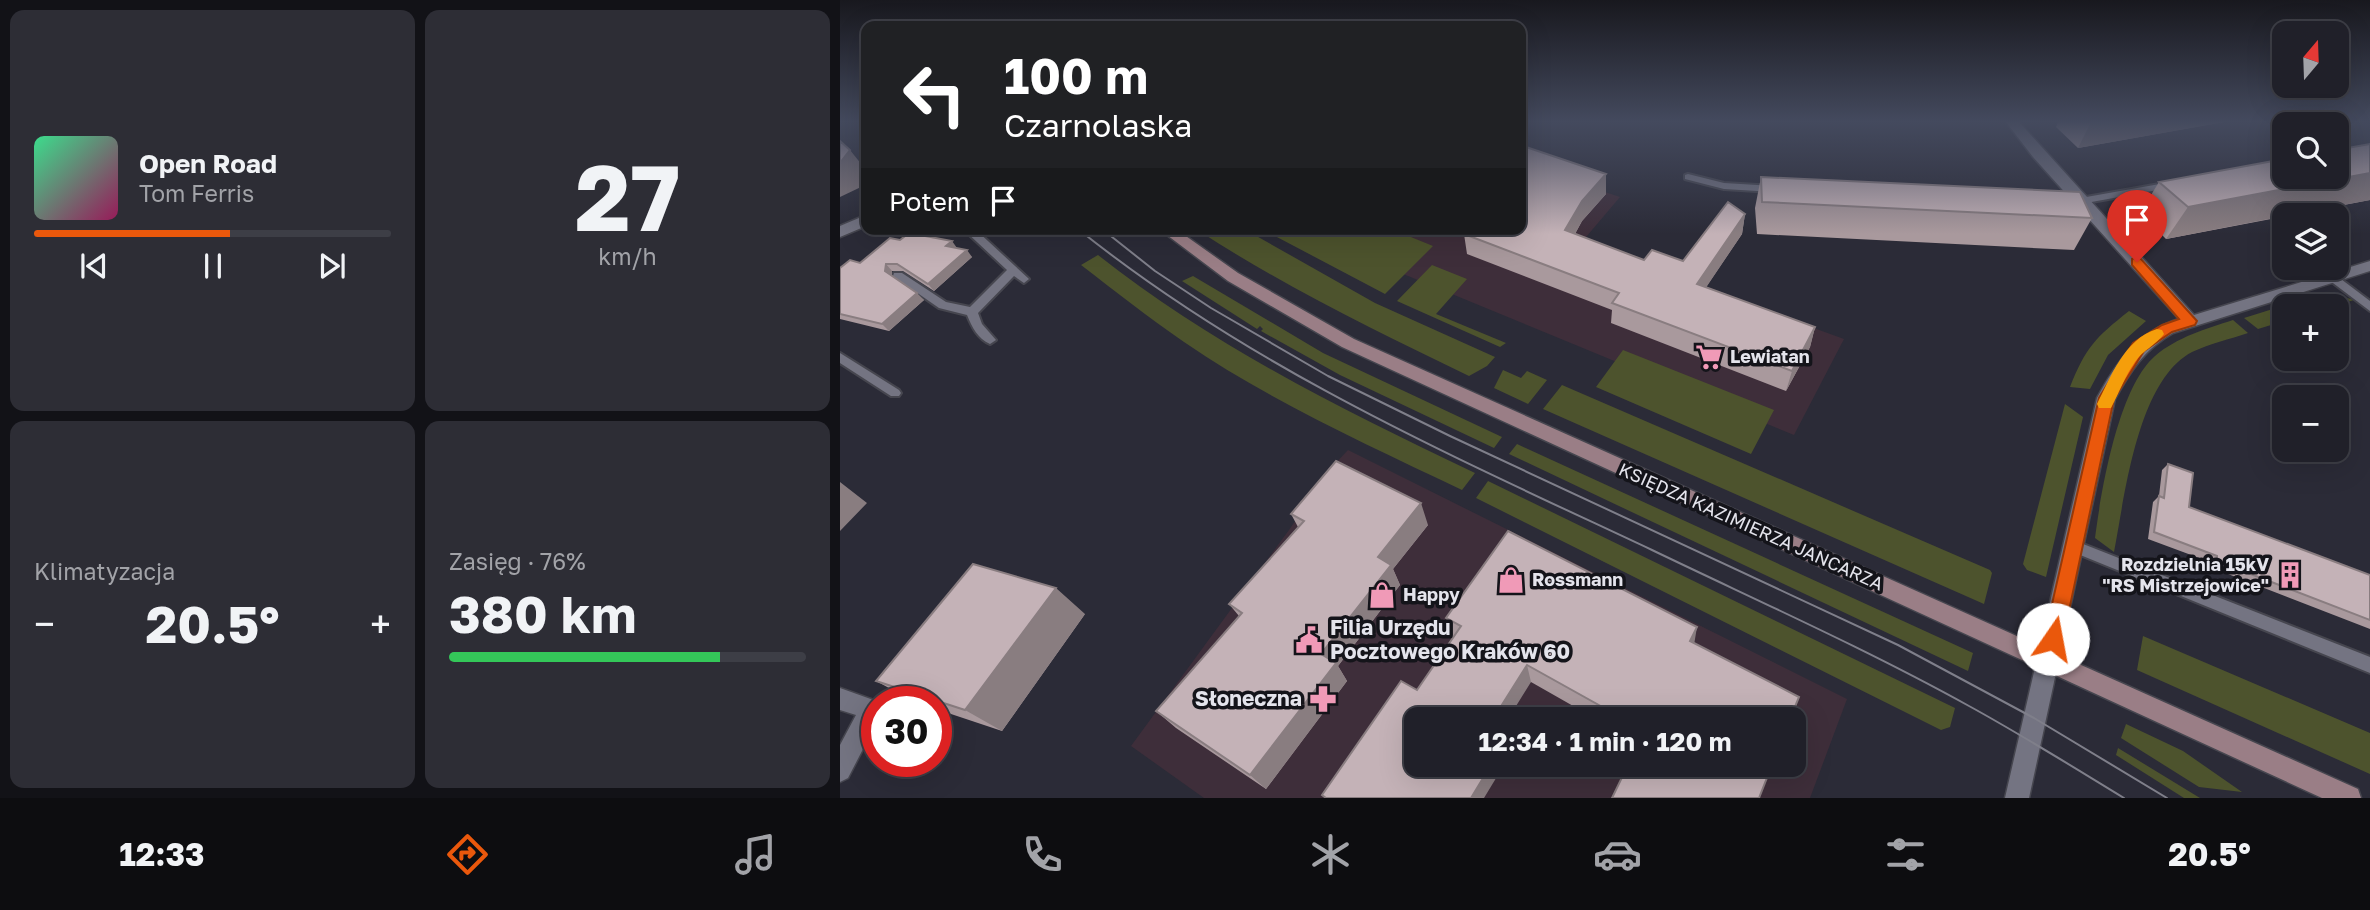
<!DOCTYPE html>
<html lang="pl">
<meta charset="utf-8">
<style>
body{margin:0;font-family:"Golos Text",sans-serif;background:#2d2d35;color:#f1f3f6;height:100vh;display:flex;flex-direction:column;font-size:26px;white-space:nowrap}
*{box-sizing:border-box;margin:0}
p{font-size:23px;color:#a2a3a8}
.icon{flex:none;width:38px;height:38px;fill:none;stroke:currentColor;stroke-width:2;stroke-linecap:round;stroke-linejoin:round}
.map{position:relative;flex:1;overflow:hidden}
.details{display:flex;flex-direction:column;gap:10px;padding:10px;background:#121217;width:840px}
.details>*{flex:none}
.top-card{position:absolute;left:21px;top:21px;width:665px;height:214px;border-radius:14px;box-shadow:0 7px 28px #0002,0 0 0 2px #3d3e46;background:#202124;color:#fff;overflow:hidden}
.needle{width:46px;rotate:19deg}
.tools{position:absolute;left:1432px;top:21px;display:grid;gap:14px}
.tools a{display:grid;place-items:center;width:77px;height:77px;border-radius:14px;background:#202029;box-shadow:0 7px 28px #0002,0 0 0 2px #3d3e46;font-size:35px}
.speed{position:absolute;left:21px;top:686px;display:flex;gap:14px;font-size:35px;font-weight:700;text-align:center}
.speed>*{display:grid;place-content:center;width:91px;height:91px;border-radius:50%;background:#202029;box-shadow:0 7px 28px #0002,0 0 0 2px #3d3e46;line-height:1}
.speed .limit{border:10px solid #d22;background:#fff;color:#111}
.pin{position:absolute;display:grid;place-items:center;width:60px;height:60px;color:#fff;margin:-72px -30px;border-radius:50% 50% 50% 0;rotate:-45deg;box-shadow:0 0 7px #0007}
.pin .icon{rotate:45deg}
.me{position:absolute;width:77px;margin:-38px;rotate:12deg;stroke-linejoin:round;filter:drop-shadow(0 0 5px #0008)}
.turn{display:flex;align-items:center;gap:24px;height:147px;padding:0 28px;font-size:32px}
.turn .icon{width:91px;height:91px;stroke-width:2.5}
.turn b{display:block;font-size:49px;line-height:60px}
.then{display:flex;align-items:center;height:66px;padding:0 28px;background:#0003;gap:14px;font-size:26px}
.big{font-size:52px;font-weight:700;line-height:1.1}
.details .tile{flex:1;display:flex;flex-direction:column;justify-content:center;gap:10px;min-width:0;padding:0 24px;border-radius:14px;background:#2d2d35}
.details .dial{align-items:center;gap:0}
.dial b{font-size:91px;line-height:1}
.song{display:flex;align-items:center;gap:21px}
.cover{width:84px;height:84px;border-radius:10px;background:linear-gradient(135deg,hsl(150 70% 55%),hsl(330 70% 35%))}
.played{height:7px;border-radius:4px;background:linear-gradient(90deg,#ea580c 55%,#3d3e46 55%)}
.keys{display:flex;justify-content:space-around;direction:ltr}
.heat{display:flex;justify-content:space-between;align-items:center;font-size:38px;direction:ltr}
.charge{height:10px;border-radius:5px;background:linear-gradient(90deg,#34c759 76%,#3d3e46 0)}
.details .tiles{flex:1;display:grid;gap:10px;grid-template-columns:repeat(2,1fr)}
.trip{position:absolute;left:564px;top:707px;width:402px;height:70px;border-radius:14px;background:#202029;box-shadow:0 7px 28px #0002,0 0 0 2px #3d3e46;font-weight:700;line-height:70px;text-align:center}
.dock{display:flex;height:112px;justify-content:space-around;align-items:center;background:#0d0d10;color:#a2a3a8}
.dock .icon{width:49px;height:49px}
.dock .active{color:#ea580c}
.dock b{font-size:32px;color:#f1f3f6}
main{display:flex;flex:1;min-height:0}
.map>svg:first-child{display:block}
</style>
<main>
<section class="details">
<div class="tiles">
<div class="tile">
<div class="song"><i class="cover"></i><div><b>Open Road</b><p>Tom Ferris</p></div></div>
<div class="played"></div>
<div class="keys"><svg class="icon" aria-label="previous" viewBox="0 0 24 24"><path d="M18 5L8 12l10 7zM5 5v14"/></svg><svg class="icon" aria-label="pause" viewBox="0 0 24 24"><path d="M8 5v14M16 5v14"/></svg><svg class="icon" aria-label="next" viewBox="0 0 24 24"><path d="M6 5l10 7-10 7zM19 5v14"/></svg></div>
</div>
<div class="tile dial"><b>27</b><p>km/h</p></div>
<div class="tile"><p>Klimatyzacja</p>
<div class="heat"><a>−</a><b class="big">20.5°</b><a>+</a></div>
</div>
<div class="tile"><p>Zasięg · 76%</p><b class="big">380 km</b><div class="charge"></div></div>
</div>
</section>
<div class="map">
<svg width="1530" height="798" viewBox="0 0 1530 798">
<rect width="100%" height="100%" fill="#2b2b37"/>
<!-- commercial -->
<path fill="#3e2e3a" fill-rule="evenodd" d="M 681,164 L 780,197 L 741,243 L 1004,339 L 954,435 L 454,229 L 681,229 Z
M 508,450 L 1007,699 L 970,798 L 364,798 L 291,746 L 449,530 L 492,467 ZM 576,719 L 954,719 L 954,765 L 576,765 Z"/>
<!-- green -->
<path fill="#4d532d" d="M 356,229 L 404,229 L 535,303 L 655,357 L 647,366 L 629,376 C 536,331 443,286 356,229 Z
M 443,229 L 551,229 L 593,246 L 545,294 L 435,236 Z
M 258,255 C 373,346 503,410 635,473 L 622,490 C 528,445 430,401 344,342 C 309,318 275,291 241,265 Z
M 592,265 L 627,279 L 596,314 L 666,343 L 660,347 L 557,301 Z
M 353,276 L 483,353 L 662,437 L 654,448 L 500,375 L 421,331 L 423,329 L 420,326 L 417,329 L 342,281 Z
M 1487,292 L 1514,300 L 1494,306 L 1444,306 L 1444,321 L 1418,329 L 1404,318 Z
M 1289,311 L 1306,321 L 1268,355 L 1250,389 L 1230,387 C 1246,347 1255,338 1289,311 Z
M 1393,320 L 1408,333 C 1390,339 1369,344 1352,352 C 1297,381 1285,496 1274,552 L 1255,538 C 1261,492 1278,388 1315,356 C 1337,337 1366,329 1393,320 Z
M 783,350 L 934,410 L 911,454 L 756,387 Z
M 663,370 L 681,378 L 687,371 L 707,380 L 688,404 L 654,388 Z
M 722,385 L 1150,570 L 1152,573 L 1144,604 L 703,409 Z
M 1225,404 L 1243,417 L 1206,577 L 1187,570 L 1183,564 Z
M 677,444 L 1133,653 L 1128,671 L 669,454 Z
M 648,481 L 1115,708 L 1110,727 L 1101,730 L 636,498 Z
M 1303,636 L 1530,733 L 1530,774 L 1297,670 Z
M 1286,724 L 1343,751 L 1402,792 L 1359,787 L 1281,738 Z
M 1278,748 L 1360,798 L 1344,798 L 1276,755 Z"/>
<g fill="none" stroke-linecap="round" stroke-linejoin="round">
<defs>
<path id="lane" d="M 848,174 L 884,183 L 934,186 L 939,189 L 934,192 L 884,189 L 845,179 L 845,175 Z
M 1331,182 L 1336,185 L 1334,187 L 1235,205 L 1230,202 L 1235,199 Z
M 123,229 L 135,229 L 189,279 L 184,283 L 174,276 L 138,313 L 142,324 L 156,340 L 150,344 C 138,339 132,327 127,315 L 99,308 L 53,276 L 54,273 L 62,273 L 106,302 L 130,307 L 167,270 Z
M 1493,273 L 1530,301 L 1530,311 L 1489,280 L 1488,277 Z
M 0,353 L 59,390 L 61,393 L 59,396 L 51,396 L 0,363 Z
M 1233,540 L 1530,657 L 1530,673 L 1228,550 L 1226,546 L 1228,542 Z"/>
<path id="street" d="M 1166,122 L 1179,122 L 1354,315 L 1530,261 L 1530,271 L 1333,333 C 1305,349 1290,371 1275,399 L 1189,798 L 1165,798 L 1257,398 C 1277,361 1298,332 1339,319 L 1193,157 Z
M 26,215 L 26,226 L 0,237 L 0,226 Z
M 0,688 L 39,702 L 37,702 L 37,722 L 8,778 L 0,782 L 0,745 L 16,715 L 0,710 Z"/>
<path id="secondary" d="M 319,229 L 336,229 L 398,273 L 514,339 L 1518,789 L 1521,798 L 1482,798 L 502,347 L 388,281 Z"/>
</defs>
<!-- lane casing -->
<use href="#lane" stroke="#46464f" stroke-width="4"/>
<!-- street casing -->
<use href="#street" stroke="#46464f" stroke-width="3"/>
<!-- secondary casing -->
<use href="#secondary" stroke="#46464f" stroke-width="3"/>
<!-- lane -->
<use href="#lane" fill="#747482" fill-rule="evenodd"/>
<!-- street -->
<use href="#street" fill="#747482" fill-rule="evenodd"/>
<!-- secondary -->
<use href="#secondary" fill="#9a7e86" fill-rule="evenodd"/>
<!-- tram -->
<path stroke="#7f7f8a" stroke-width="2" d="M 238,229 C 414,370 610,455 812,550 C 918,601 1026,649 1129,706 C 1182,735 1233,767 1284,798
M 262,229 L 315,271 L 371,308 L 488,376 L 610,436 L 1058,645 L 1194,718 L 1327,798"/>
</g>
<!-- wall -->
<path fill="#a9999d" d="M 1218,122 L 1384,122 L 1238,148 L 1216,127 Z
M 1530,144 L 1530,200 L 1326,239 L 1300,213 L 1319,182 Z
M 766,174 L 766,194 L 742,221 L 735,234 L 804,260 L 843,261 L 905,214 L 902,234 L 866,287 L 975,327 L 970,347 L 946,391 L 771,323 L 772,310 L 627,254 L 624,234 L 625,233 L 616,229 L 681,229 Z
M 921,177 L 1252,218 L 1234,250 L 917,234 L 915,208 Z
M 60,240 L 117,248 L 132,257 L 94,291 L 63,271 L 52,271 L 52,276 L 84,300 L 49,331 L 0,319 L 0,268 L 20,263 Z
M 1328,464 L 1349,507 L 1530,575 L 1530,629 L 1370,567 L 1370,562 L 1308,539 L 1313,502 L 1319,496 L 1322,470 Z
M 451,514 L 588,525 L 553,569 L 560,585 L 498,666 L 507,681 L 426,789 L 336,728 L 316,711 L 399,616 L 389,604 L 458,527 Z
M 245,614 L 162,731 L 96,709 L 96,702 L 75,702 L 36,681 Z
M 606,618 L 854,643 L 950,719 L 756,719 L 691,682 L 576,719 L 644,798 L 485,798 L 482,795 L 577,690 L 613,637 L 612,637 Z"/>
<!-- shaded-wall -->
<path fill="#897d80" d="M 1251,122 L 1384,122 L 1238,148 Z
M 10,150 L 26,170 L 26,180 L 21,187 L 0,197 L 0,163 Z
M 1530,173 L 1530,200 L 1450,215 L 1444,215 L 1444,216 L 1326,239 L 1348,207 Z
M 766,174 L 766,194 L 742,221 L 726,250 L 725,230 L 742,201 Z
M 905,214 L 902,234 L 855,304 L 857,284 Z
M 112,241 L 117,248 L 106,246 Z
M 127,250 L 132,257 L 94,291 L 88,284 Z
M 46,264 L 52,271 L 52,278 L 45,271 Z
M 77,293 L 84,300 L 49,331 L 42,324 Z
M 975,327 L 970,347 L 946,391 L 952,371 Z
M 0,482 L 27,503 L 0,531 Z
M 581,503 L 588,525 L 553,569 L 560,585 L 498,666 L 507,681 L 426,789 L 410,775 L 538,557 Z
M 216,588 L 245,614 L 162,731 L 125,710 Z
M 857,627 L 854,645 L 850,641 Z
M 687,665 L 691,682 L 668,719 L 653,719 Z
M 651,765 L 664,765 L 644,798 L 631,798 Z"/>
<!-- building -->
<path fill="#c4b2b7" stroke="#897d80" stroke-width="2" d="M 0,141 L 10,150 L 0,163 Z
M 1530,144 L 1530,173 L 1348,207 L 1319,182 L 1444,159 L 1444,177 L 1496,177 L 1496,150 Z
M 686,147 L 766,174 L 742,201 L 725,230 L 804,260 L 812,250 L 843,261 L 888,202 L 905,214 L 857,284 L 975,327 L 952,371 L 772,303 L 779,293 L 624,234 L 628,229 L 681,229 L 681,152 Z
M 921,177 L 1240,192 L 1252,218 L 922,202 Z
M 69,233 L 112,241 L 106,246 L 127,250 L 88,284 L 57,264 L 46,264 L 45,271 L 77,293 L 42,324 L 0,314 L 0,268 L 10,260 L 20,263 L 50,238 L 60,240 Z
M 496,461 L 581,503 L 538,557 L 551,565 L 481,654 L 496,663 L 410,775 L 316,711 L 402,613 L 389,604 L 464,521 L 451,514 Z
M 1328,464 L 1353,473 L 1349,507 L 1530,575 L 1530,620 L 1377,561 L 1377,556 L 1314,532 L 1319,496 L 1324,498 Z
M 668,531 L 857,627 L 850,641 L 959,697 L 950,719 L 784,719 L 687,665 L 653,719 L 576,719 L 576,765 L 651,765 L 631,798 L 486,798 L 482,795 L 561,681 L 577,690 L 621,626 L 606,618 Z
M 133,564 L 216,588 L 125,710 L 36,681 Z
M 788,765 L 932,765 L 919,798 L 772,798 Z"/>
<!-- sky -->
<linearGradient id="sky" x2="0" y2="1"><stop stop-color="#18181e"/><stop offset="0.52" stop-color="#444a5e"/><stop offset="1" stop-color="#444a5e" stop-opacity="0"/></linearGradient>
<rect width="1530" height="234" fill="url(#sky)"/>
<!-- route -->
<path fill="#ea580c" stroke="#983908" stroke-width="2" d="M 1297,257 L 1301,259 L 1357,321 L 1355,325 L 1332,332 L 1304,351 L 1274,399 L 1223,639 L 1220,645 L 1213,648 L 1207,645 L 1204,639 L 1259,398 L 1293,343 L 1322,325 L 1339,319 L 1292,265 L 1292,259 Z"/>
<!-- slow -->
<path fill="#f59e0b" d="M 1317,329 L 1322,330 L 1324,334 C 1316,345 1303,350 1295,362 C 1285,376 1279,393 1271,408 L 1259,408 L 1257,404 C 1271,377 1284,339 1317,329 Z"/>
<!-- icons -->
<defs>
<symbol id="supermarket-bare" viewBox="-9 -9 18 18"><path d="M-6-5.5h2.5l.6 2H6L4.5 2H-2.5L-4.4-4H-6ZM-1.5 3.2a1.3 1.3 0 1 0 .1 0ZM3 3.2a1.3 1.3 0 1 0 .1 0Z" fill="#f09ab7" stroke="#14141a" stroke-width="2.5" paint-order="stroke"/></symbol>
<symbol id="building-bare" viewBox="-9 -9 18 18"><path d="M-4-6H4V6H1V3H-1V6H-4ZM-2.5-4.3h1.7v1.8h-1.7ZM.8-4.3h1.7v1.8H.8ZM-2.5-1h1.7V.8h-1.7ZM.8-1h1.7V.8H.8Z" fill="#f09ab7" stroke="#14141a" stroke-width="2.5" paint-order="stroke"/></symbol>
<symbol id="shop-bare" viewBox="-9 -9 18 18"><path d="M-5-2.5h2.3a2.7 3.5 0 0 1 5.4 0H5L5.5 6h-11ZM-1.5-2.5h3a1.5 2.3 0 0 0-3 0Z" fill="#f09ab7" stroke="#14141a" stroke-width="2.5" paint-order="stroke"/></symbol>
<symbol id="civic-bare" viewBox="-9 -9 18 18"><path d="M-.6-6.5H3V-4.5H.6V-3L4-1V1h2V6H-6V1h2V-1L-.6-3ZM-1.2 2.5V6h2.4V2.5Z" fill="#f09ab7" stroke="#14141a" stroke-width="2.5" paint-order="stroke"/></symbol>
<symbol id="pharmacy-bare" viewBox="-9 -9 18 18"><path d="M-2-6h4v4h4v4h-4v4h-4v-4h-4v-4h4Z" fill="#f09ab7" stroke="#14141a" stroke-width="2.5" paint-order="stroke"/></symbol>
</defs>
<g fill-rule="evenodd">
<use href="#supermarket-bare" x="850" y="338" width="38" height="38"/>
<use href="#building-bare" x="1431" y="556" width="38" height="38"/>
<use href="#shop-bare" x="652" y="561" width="38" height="38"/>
<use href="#shop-bare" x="523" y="576" width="38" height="38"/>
<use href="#civic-bare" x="450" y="621" width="38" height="38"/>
<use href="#pharmacy-bare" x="464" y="680" width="38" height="38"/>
</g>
<g text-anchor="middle" stroke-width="7" stroke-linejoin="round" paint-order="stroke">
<!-- poi labels -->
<g font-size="18" font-weight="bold" fill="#e4e4ec" stroke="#14141a" text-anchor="start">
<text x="890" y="363">Lewiatan</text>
<text x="1429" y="571" text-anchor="end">Rozdzielnia 15kV<tspan x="1429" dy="21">"RS Mistrzejowice"</tspan></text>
<text x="692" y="586">Rossmann</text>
<text x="563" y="601">Happy</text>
</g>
<!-- street labels -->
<g font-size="18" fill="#e4e4ec" stroke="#14141a">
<text transform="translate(911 527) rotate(24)" y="6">KSIĘDZA KAZIMIERZA JANCARZA</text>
</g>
<!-- near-poi labels -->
<g font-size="21" font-weight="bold" fill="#e4e4ec" stroke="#14141a" text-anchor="start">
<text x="490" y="635">Filia Urzędu<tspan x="490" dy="24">Pocztowego Kraków 60</tspan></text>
<text x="462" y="706" text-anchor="end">Słoneczna</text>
</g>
</g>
</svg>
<div class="tools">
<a><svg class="needle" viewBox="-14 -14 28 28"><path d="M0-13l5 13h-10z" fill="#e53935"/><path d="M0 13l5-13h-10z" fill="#a2a3a8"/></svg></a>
<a><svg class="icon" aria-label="search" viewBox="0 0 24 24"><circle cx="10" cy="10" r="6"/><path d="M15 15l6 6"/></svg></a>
<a><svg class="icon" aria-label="layers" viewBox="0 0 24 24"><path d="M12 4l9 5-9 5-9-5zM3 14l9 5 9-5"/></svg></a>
<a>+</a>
<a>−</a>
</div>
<div class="speed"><div class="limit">30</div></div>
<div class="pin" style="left:1297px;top:262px;background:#d93025"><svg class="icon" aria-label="arrive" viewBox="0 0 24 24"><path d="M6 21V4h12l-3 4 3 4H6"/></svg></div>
<svg class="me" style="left:1213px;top:639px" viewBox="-20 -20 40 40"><circle r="19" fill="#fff"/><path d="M0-13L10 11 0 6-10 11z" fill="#ea580c"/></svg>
<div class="trip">12:34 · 1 min · 120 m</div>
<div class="top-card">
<div class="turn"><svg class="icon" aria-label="left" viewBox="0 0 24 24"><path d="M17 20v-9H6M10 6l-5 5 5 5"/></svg><div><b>100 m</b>Czarnolaska</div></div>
<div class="then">Potem<svg class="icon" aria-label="arrive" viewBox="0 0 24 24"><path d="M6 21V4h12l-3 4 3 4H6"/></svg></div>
</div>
</div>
</main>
<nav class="dock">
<b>12:33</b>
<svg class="icon active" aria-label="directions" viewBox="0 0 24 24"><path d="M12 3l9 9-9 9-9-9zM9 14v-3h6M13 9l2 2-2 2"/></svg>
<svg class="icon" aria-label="music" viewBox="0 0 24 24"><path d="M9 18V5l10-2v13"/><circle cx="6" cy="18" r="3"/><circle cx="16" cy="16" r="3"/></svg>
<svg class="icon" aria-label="phone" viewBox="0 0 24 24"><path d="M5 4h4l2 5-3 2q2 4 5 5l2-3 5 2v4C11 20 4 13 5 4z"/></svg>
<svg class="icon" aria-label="climate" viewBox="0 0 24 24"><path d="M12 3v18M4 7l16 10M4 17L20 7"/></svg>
<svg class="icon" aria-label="car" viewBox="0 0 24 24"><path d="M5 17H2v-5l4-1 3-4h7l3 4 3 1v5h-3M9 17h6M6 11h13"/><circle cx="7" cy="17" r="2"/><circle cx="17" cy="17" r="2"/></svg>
<svg class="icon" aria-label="filters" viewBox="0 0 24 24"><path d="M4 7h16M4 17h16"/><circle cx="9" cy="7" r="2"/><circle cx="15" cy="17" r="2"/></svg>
<b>20.5°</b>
</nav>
